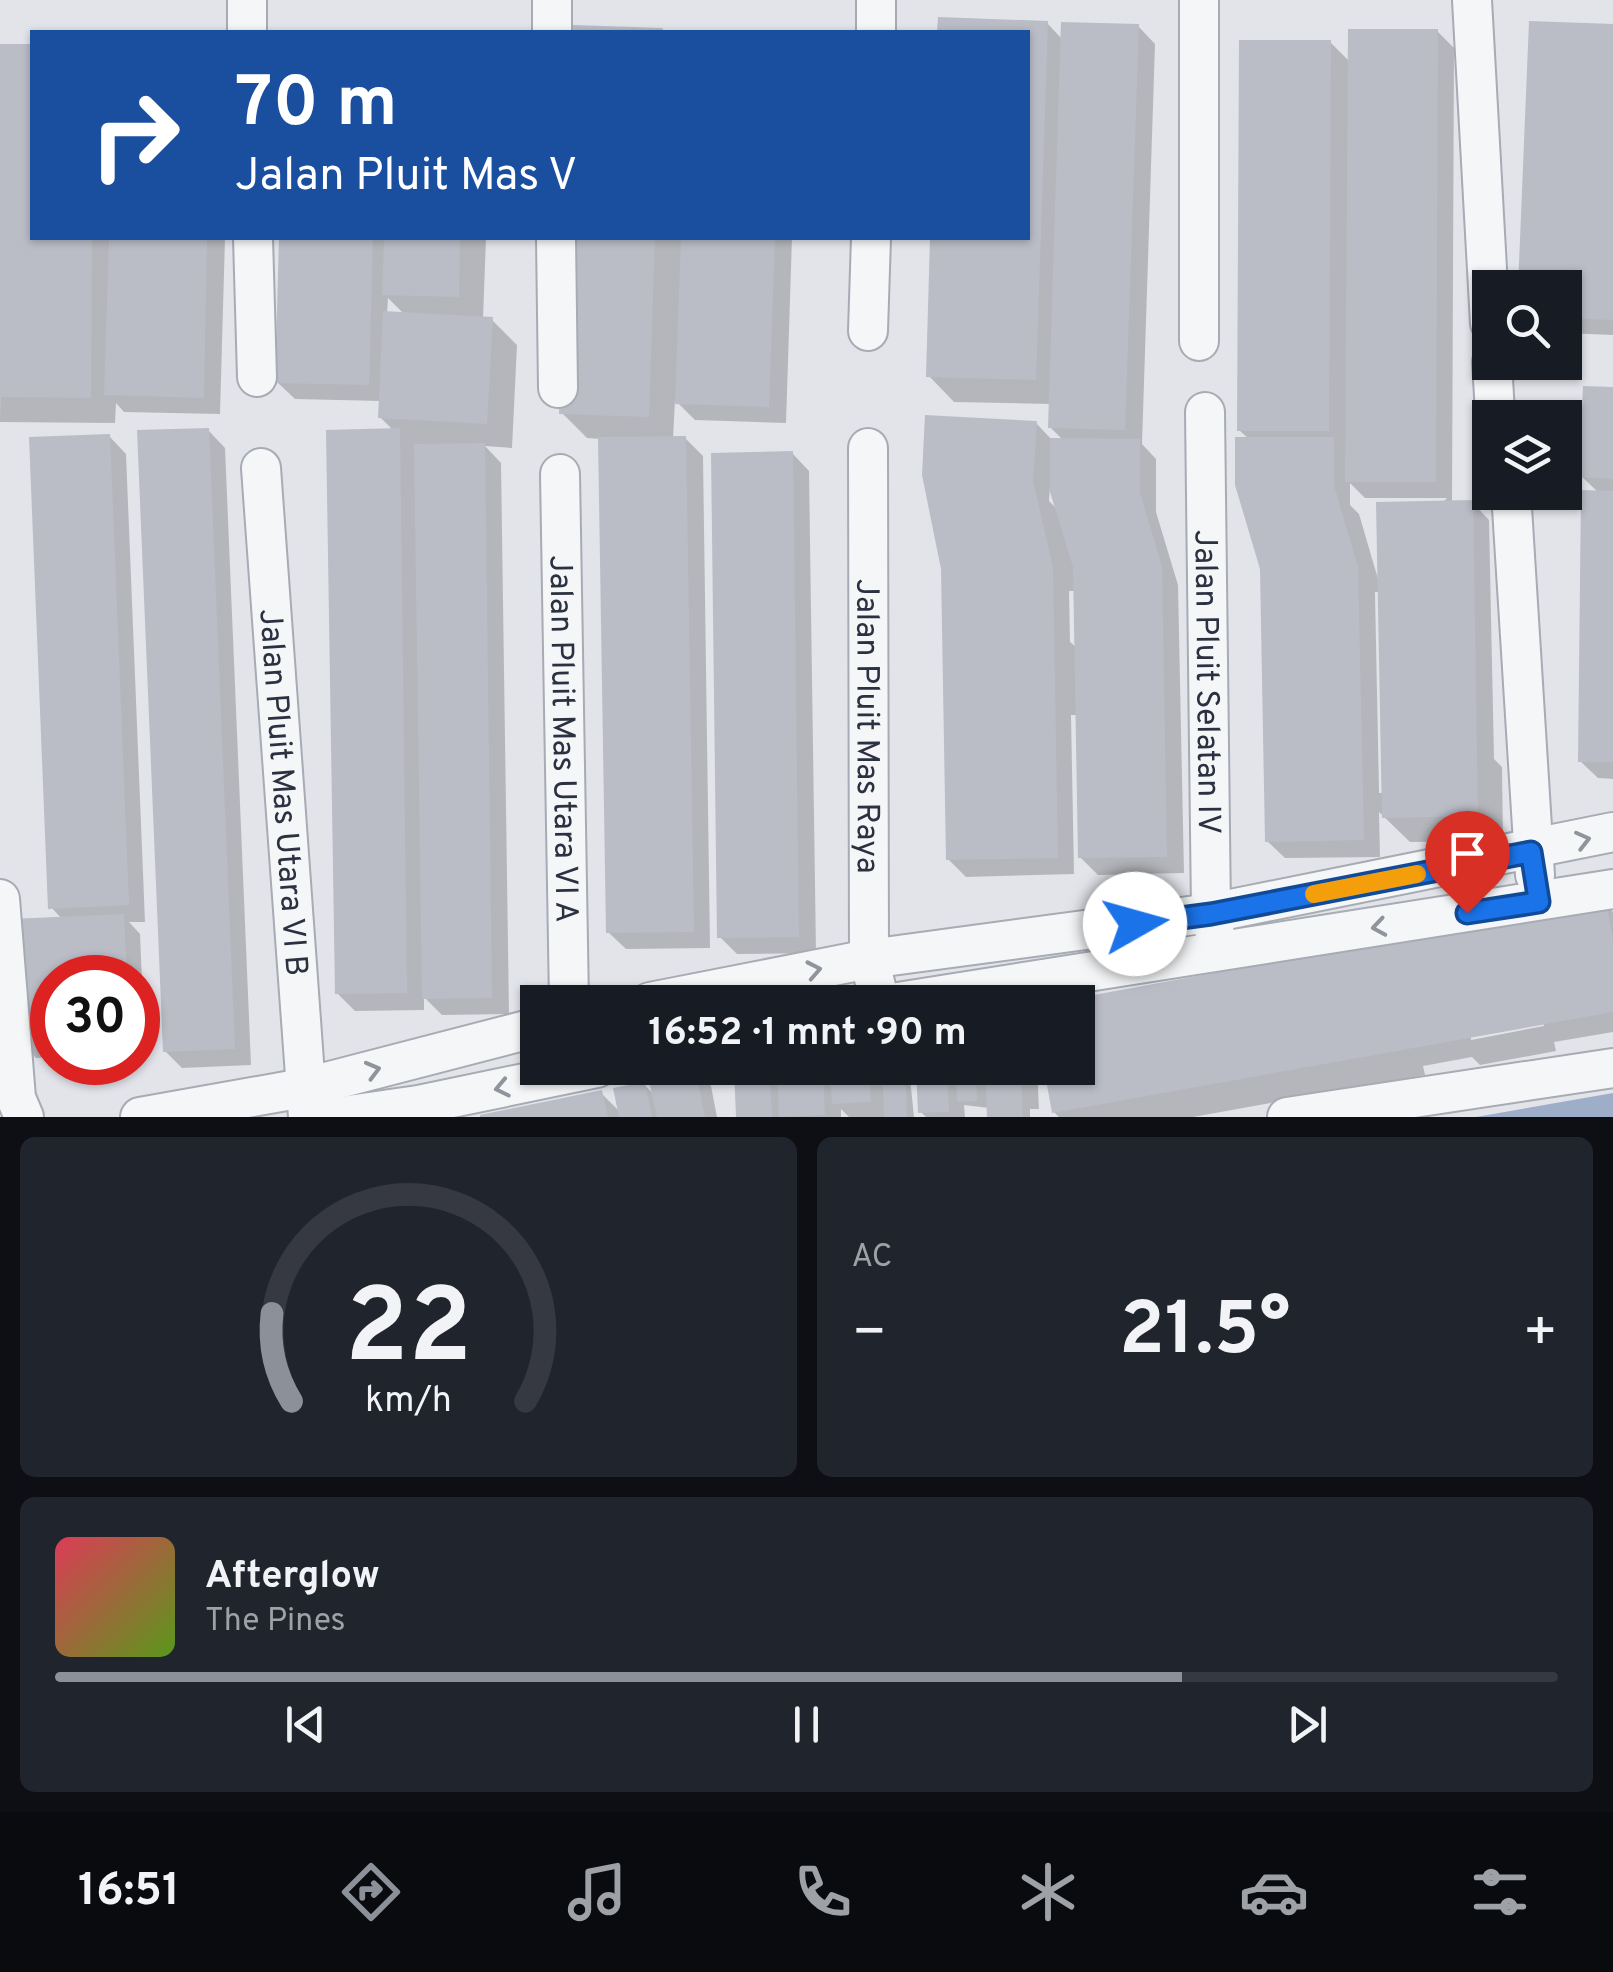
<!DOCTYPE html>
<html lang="id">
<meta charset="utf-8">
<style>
body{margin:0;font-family:Overpass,sans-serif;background:#20242c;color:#f1f3f6;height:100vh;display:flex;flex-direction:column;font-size:38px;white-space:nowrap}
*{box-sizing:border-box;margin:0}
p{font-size:32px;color:#9ea1a6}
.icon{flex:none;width:55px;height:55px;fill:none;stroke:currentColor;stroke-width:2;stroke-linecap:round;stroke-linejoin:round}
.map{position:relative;height:1117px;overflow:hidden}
.details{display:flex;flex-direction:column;gap:20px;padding:20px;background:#0d0f14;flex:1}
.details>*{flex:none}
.guide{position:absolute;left:30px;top:30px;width:1000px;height:210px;border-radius:0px;box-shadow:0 2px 8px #0004;background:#1a4fa0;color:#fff;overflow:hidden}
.tools{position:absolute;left:1472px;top:270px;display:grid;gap:20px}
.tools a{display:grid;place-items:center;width:110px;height:110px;border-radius:0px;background:#171b24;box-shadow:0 2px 8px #0004;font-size:50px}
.speed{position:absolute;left:30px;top:955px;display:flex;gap:20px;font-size:50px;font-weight:700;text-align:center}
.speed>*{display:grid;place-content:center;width:130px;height:130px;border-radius:50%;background:#171b24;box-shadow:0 2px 8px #0004;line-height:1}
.speed .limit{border:15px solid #d22;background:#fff;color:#111}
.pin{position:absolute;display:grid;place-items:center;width:85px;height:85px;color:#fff;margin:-102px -42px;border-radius:50% 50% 50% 0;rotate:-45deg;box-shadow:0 0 10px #0007}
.pin .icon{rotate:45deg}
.me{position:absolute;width:110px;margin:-55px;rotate:83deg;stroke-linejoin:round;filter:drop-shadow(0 0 8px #0008)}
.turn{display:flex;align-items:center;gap:35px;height:210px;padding:0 40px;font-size:45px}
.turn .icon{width:130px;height:130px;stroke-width:2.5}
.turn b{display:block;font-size:70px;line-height:85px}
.big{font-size:75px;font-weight:700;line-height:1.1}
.details .tile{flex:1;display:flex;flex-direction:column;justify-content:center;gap:15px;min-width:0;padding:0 35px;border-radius:15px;background:#20242c}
.details .dial{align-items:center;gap:0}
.dial svg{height:260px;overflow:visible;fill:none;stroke:#363941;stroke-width:7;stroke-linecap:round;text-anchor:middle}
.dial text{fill:#f1f3f6;stroke:none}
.song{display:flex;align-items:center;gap:30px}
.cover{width:120px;height:120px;border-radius:15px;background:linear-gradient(135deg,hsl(350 70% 55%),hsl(90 70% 35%))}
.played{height:10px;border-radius:5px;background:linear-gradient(90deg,#8c9099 75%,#363941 75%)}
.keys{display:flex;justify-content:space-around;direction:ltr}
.heat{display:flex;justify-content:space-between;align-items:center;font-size:55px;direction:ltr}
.details .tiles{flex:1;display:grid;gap:20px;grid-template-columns:1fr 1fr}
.tile:last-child{grid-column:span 2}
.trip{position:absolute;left:520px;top:985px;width:575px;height:100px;border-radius:0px;background:#171b24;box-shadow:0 2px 8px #0004;font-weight:700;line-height:100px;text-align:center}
.tabs{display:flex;height:160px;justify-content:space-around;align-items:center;background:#090b0e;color:#9ea1a6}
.tabs .icon{width:70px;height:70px}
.tabs .selected{color:#8c9099}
.tabs b{font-size:45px;color:#f1f3f6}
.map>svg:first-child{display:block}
</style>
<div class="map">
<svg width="1613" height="1117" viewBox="0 0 1613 1117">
<rect width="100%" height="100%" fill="#e2e4ea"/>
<!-- water -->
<path fill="#9faec8" d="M 1613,1093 L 1613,1117 L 1476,1117 Z"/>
<!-- shadow -->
<path fill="#0003" fill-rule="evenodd" d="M 940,20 L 1047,23 L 1063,40 L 1138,26 L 1155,44 L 1142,444 L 1156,459 L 1156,512 L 1178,585 L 1184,873 L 1098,875 L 1080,857 L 1078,715 L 1071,715 L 1074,874 L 966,877 L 948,859 L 943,568 L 1036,423 L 1053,441 L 1064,441 L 1050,427 L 1051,404 L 954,402 L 929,376 L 933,238 L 1028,238 L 1028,32 L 940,32 ZM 1050,487 L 1058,510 L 1049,501 ZM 1069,591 L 1076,591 L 1077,648 L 1070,642 Z
M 1613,27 L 1613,335 L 1565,333 L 1565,288 Z
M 287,30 L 363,32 L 287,32 Z
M 1437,31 L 1454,48 L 1452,503 L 1472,502 L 1489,520 L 1494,759 L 1502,767 L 1503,841 L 1410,842 L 1379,812 L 1380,857 L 1285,858 L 1267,841 L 1262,569 L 1250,440 L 1239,430 L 1330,42 L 1350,62 ZM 1350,483 L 1365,498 L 1447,498 L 1378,579 L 1359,514 L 1350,505 ZM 1375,592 L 1380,592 L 1384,793 L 1379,793 Z
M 3,46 L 32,47 L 32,238 L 225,238 L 220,414 L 124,412 L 116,403 L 115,423 L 0,422 Z
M 281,238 L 486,238 L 483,319 L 492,320 L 517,345 L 512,448 L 485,446 L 501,463 L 509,1014 L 442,1015 L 424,997 L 424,1010 L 355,1011 L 337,993 L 394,431 L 380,417 L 381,401 L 295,399 L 277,382 ZM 388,298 L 405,315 L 387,314 Z
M 568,238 L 792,238 L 786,423 L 695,420 L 675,400 L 673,439 L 685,438 L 703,456 L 710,948 L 626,949 L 608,932 L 601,439 L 587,438 L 562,413 Z
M 1613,390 L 1613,779 L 1598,778 L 1580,761 L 1599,493 L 1581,476 Z
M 208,430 L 225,448 L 251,1065 L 182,1068 L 165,1051 Z
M 109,436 L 126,454 L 145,922 L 129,922 L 140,934 L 145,1053 L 138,1054 L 138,978 L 52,978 L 52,1057 L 36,1058 L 18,1040 L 62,919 L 51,907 Z
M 792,453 L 809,471 L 816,953 L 737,954 L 720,937 Z
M 1605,904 L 1613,912 L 1613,1032 L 1554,1042 L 1556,1051 L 1480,1065 L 1472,1057 L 1423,1066 L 1425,1075 L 1193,1117 L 1059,1117 L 1054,1112 L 1046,1068 L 1078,1068 L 1078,1002 L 1064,1002 ZM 1543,1022 L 1544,1026 L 1471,1040 L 1471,1035 Z
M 737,1068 L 909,1068 L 914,1117 L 849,1117 L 841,1109 L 841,1117 L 739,1117 Z
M 918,1068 L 981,1068 L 987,1074 L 987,1068 L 1037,1068 L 1039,1109 L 1030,1109 L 1030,1117 L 989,1117 L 989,1108 L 964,1105 L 965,1117 L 926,1117 L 921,1112 Z
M 694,1069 L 711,1086 L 717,1117 L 484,1117 L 601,1093 L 620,1112 L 644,1085 L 655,1095 Z"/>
<!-- building -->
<path fill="#babdc6" d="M 938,17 L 1048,21 L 1036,380 L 926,377 L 930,238 L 1028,238 L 1028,32 L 937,32 Z
M 1529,21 L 1613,24 L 1613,320 L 1565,318 L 1565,288 L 1518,288 Z
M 1061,22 L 1139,24 L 1125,430 L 1048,428 Z
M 573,25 L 663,28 L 662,32 L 573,32 Z
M 1348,29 L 1438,29 L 1436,482 L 1345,482 Z
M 1239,40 L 1331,40 L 1329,431 L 1237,431 Z
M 0,44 L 32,44 L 32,238 L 92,238 L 91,398 L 0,397 Z
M 109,238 L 207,238 L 204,398 L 104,395 Z
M 279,238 L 373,238 L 369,385 L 275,383 Z
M 384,238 L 460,238 L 459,297 L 382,295 Z
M 566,238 L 655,238 L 649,417 L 559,414 Z
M 681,238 L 775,238 L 769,407 L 675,404 Z
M 383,311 L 493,317 L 487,424 L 378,418 Z
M 1583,386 L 1613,387 L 1613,479 L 1579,477 Z
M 925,415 L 1037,421 L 1033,481 L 1053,567 L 1058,858 L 946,860 L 941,569 L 922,475 Z
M 209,428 L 235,1049 L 163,1052 L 137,430 Z
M 400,428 L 407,993 L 335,994 L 326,430 Z
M 110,434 L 129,905 L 48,909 L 29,437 Z
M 686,436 L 694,932 L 606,933 L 598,437 Z
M 1235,437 L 1334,437 L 1334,485 L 1358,567 L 1364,840 L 1265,842 L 1260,569 L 1235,485 Z
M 1050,438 L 1140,439 L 1140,493 L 1162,566 L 1167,857 L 1078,858 L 1073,567 L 1050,492 Z
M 485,443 L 492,998 L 422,999 L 414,444 Z
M 793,451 L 799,937 L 717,938 L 711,453 Z
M 1581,490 L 1613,491 L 1613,762 L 1578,762 Z
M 1473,500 L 1478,816 L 1382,818 L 1376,502 Z
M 1606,901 L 1613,941 L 1613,1012 L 1052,1113 L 1044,1068 L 1078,1068 L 1078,1002 L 1061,1001 Z
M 124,914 L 127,978 L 52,978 L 52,1040 L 16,1042 L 11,919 Z
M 695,1068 L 705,1117 L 657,1117 L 648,1076 Z
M 734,1068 L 769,1068 L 772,1117 L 736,1117 Z
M 777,1068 L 823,1068 L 825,1115 L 779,1117 Z
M 830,1068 L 869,1068 L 871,1102 L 832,1104 Z
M 882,1068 L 905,1068 L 907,1117 L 884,1117 Z
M 916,1068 L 947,1068 L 949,1112 L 918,1113 Z
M 956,1068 L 976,1068 L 977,1101 L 957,1102 Z
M 985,1068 L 1021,1068 L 1023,1117 L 987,1117 Z
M 645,1082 L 652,1117 L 619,1117 L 613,1088 Z
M 602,1090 L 608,1117 L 480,1117 L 480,1115 Z"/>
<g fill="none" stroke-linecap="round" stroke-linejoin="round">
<defs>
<g id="minor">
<path d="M 247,0 L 247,32"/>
<path d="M 552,0 L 552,32"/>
<path d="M 1199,0 L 1199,341"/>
<path d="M 1472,0 L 1490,323"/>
<path d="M 876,32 L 876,0"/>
<path d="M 253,238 L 257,377"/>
<path d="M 556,238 L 558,388"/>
<path d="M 868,331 L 871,238"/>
<path d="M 1492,362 L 1495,413"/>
<path id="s1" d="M 1205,412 L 1211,913 L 1215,935"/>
<path id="s2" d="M 868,448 L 869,959 L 880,1002"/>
<path id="s3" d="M 261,468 L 308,1117"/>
<path id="s4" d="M 560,474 L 569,1002"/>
<path d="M 1511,492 L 1535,875"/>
<path d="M 0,899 L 16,1098 L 24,1117"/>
<path d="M 650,1002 L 869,959 L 1211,913 L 1613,832"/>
<path d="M 898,1002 L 1613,889"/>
<path d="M 140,1117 L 303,1088 L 538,1027"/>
<path d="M 335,1117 L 418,1105 L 597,1068"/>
<path d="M 1287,1117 L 1613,1068"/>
</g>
</defs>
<!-- minor casing -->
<use href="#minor" stroke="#a7abb4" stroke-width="42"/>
<!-- minor -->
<use href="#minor" stroke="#f5f6f8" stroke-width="38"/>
</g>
<!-- one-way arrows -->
<defs><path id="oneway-chevron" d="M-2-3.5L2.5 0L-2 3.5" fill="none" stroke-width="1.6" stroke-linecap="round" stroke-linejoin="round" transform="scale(2.5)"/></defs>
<g stroke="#90949c">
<use href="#oneway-chevron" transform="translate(1583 840) rotate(-14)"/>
<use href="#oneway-chevron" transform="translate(1379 927) rotate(171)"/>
<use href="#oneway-chevron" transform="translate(814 970) rotate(-11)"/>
<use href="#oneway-chevron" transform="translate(373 1070) rotate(-15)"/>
<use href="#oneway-chevron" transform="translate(502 1088) rotate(168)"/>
</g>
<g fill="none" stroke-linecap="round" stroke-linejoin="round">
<defs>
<path id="route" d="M 1135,924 L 1211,914 L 1531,852 L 1539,902 L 1467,913"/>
</defs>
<!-- route casing -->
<use href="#route" stroke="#114b97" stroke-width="25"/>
<!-- route -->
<use href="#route" stroke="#1a73e8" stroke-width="18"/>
<!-- slow -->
<path stroke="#f59e0b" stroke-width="18" d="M 1314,894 L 1417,874"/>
</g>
<g text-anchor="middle" stroke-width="9" stroke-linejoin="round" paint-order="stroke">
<!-- street labels -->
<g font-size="32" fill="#2b3141" stroke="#f2f4f7">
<text dy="11" stroke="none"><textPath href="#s1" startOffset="270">Jalan Pluit Selatan IV</textPath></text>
<text dy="11" stroke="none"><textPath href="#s2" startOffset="278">Jalan Pluit Mas Raya</textPath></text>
<text dy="11" stroke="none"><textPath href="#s4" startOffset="265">Jalan Pluit Mas Utara VI A</textPath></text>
<text dy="11" stroke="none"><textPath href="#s3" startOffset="325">Jalan Pluit Mas Utara VI B</textPath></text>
</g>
</g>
</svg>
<div class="tools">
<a><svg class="icon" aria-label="search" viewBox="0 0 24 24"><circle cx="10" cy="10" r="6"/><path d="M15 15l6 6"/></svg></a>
<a><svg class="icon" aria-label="layers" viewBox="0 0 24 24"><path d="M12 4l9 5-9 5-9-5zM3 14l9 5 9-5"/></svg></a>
</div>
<div class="speed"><div class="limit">30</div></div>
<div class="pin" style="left:1467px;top:913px;background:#d93025"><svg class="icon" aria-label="arrive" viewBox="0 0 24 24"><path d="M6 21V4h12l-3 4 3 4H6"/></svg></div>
<svg class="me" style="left:1135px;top:924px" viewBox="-20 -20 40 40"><circle r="19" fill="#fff"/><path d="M0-13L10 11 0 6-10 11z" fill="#1a73e8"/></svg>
<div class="trip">16:52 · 1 mnt · 90 m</div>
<div class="guide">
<div class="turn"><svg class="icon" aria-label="right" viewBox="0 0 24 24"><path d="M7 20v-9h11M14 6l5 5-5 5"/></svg><div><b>70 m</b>Jalan Pluit Mas V</div></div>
</div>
</div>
<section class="details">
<div class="tiles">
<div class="tile dial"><svg viewBox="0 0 100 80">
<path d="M14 69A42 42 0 1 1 86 69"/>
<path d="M14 69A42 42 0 0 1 8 42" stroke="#8c9099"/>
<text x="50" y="56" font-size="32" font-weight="700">22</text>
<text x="50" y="72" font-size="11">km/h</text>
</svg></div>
<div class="tile"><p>AC</p>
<div class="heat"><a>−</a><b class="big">21.5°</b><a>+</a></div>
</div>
<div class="tile">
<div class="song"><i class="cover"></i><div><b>Afterglow</b><p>The Pines</p></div></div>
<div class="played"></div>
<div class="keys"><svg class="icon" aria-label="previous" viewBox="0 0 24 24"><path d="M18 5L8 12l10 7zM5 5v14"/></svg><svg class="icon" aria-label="pause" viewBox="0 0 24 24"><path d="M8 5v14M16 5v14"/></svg><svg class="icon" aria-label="next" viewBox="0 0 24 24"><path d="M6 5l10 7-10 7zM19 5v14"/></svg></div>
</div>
</div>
</section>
<nav class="tabs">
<b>16:51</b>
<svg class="icon selected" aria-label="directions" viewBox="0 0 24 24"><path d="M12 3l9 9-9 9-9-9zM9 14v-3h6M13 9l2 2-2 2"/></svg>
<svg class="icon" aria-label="music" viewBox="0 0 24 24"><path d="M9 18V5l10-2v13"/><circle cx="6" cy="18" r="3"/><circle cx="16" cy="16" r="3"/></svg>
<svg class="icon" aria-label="phone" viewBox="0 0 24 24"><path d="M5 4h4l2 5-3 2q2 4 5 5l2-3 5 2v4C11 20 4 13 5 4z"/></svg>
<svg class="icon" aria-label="climate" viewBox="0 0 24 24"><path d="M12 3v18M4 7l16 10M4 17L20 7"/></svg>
<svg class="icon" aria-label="car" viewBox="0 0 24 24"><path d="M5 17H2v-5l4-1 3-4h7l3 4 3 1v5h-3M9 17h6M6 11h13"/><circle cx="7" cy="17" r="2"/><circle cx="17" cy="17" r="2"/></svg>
<svg class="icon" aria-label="filters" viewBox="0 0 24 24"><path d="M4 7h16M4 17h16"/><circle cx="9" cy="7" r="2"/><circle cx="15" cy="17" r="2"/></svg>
</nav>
